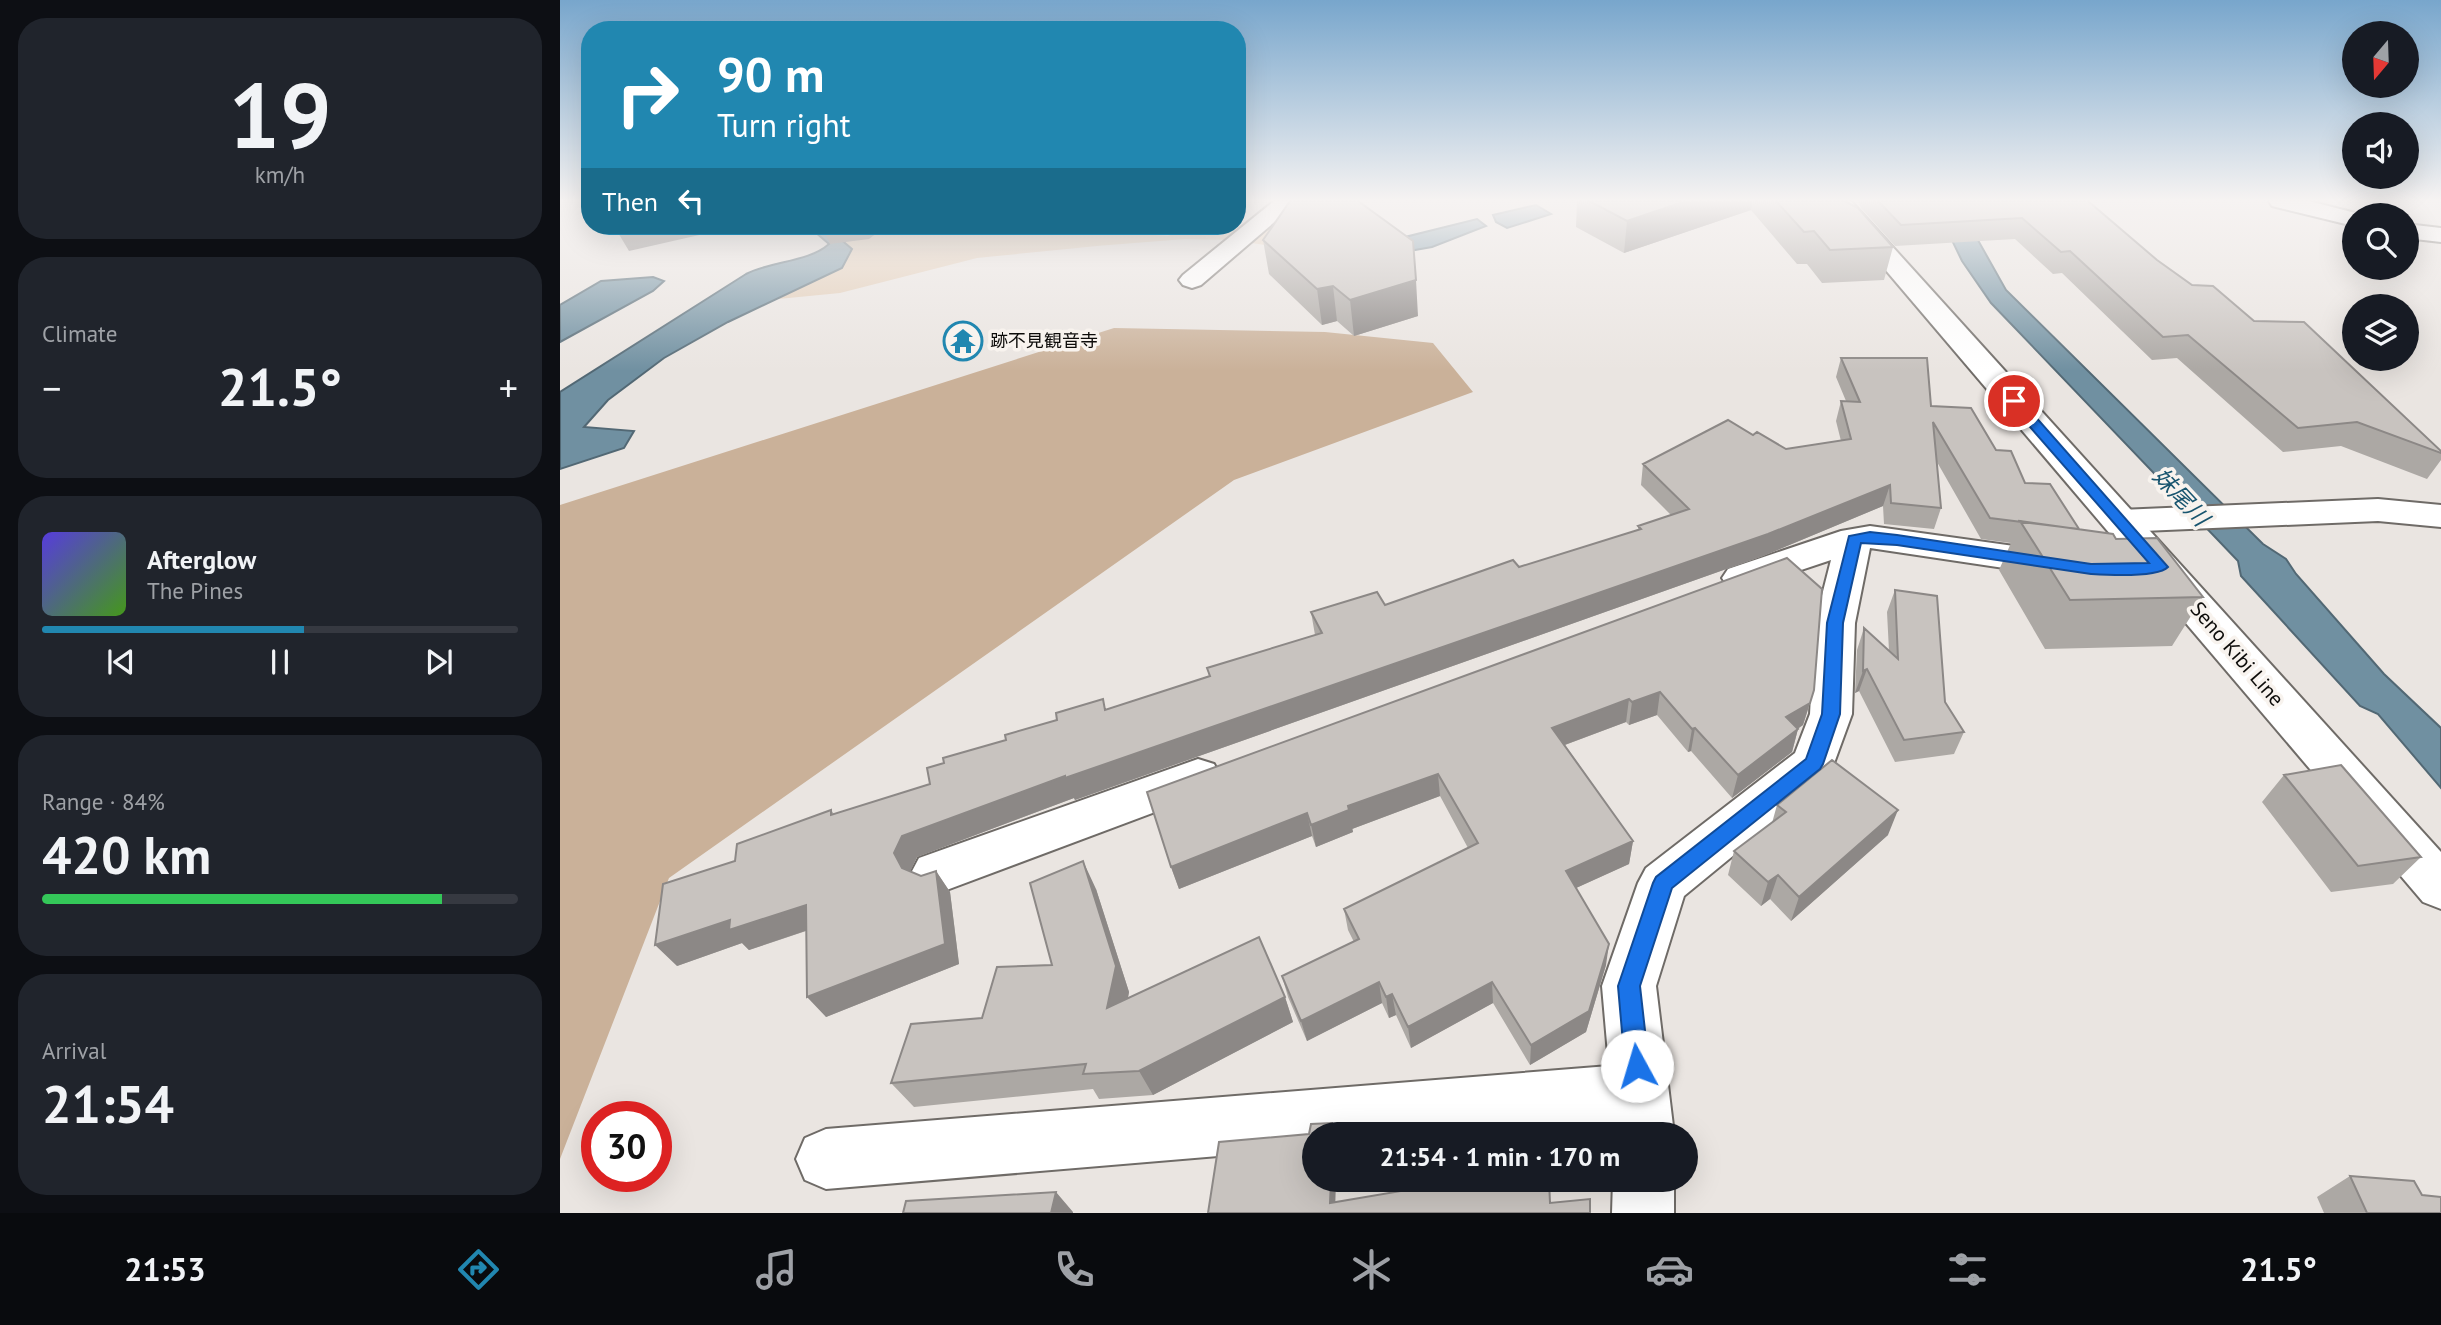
<!DOCTYPE html>
<meta charset="utf-8">
<style>
body{margin:0;font-family:"PT Sans","Noto Sans JP",sans-serif;background:#20242c;color:#f1f3f6;height:100vh;display:flex;flex-direction:column;font-size:26px;white-space:nowrap}
*{box-sizing:border-box;margin:0}
p{font-size:23px;color:#9ea1a6}
.icon{flex:none;width:38px;height:38px;fill:none;stroke:currentColor;stroke-width:2;stroke-linecap:round;stroke-linejoin:round}
.map{position:relative;flex:1;overflow:hidden}
.panel{display:flex;flex-direction:column;gap:18px;padding:18px;background:#0d0f14;width:560px}
.panel>*{flex:none}
.hud{position:absolute;left:21px;top:21px;width:665px;height:214px;border-radius:28px;box-shadow:0 7px 28px #0002;background:#2187b0;color:#fff;overflow:hidden}
.needle{width:46px;rotate:199deg}
.fabs{position:absolute;left:1782px;top:21px;display:grid;gap:14px}
.fabs a{display:grid;place-items:center;width:77px;height:77px;border-radius:50%;background:#171b24;box-shadow:0 7px 28px #0002;font-size:35px}
.speed{position:absolute;left:21px;top:1101px;display:flex;gap:14px;font-size:35px;font-weight:700;text-align:center}
.speed>*{display:grid;place-content:center;width:91px;height:91px;border-radius:50%;background:#171b24;box-shadow:0 7px 28px #0002;line-height:1}
.speed .limit{border:10px solid #d22;background:#fff;color:#111}
.pin{position:absolute;display:grid;place-items:center;width:60px;height:60px;color:#fff;margin:-30px;border:4px solid #fff;border-radius:50%;box-shadow:0 2px 7px #0007}
.me{position:absolute;width:77px;margin:-38px;rotate:354deg;stroke-linejoin:round;filter:drop-shadow(0 0 5px #0008)}
.turn{display:flex;align-items:center;gap:24px;height:147px;padding:0 21px;font-size:32px}
.turn .icon{width:91px;height:91px;stroke-width:2.5}
.turn b{display:block;font-size:49px;line-height:60px}
.then{display:flex;align-items:center;height:66px;padding:0 21px;background:#0003;gap:14px;font-size:26px}
.big{font-size:52px;font-weight:700;line-height:1.1}
.panel .tile{flex:1;display:flex;flex-direction:column;justify-content:center;gap:10px;min-width:0;padding:0 24px;border-radius:28px;background:#20242c}
.panel .dial{align-items:center;gap:0}
.dial b{font-size:91px;line-height:1}
.song{display:flex;align-items:center;gap:21px}
.cover{width:84px;height:84px;border-radius:10px;background:linear-gradient(135deg,hsl(250 70% 55%),hsl(100 70% 35%))}
.played{height:7px;border-radius:4px;background:linear-gradient(90deg,#2187b0 55%,#363941 55%)}
.keys{display:flex;justify-content:space-around;direction:ltr}
.heat{display:flex;justify-content:space-between;align-items:center;font-size:38px;direction:ltr}
.charge{height:10px;border-radius:5px;background:linear-gradient(90deg,#34c759 84%,#363941 0)}
.trip{position:absolute;left:742px;top:1122px;width:396px;height:70px;border-radius:35px;background:#171b24;box-shadow:0 7px 28px #0002;font-weight:700;line-height:70px;text-align:center}
.tab-bar{display:flex;height:112px;justify-content:space-around;align-items:center;background:#090b0e;color:#9ea1a6}
.tab-bar .icon{width:49px;height:49px}
.tab-bar .active{color:#2187b0}
.tab-bar b{font-size:32px;color:#f1f3f6}
main{display:flex;flex:1;min-height:0}
.map>svg:first-child{display:block}
</style>
<main>
<section class="panel">
<div class="tile dial"><b>19</b><p>km/h</p></div>
<div class="tile"><p>Climate</p>
<div class="heat"><a>−</a><b class="big">21.5°</b><a>+</a></div>
</div>
<div class="tile">
<div class="song"><i class="cover"></i><div><b>Afterglow</b><p>The Pines</p></div></div>
<div class="played"></div>
<div class="keys"><svg class="icon" aria-label="previous" viewBox="0 0 24 24"><path d="M18 5L8 12l10 7zM5 5v14"/></svg><svg class="icon" aria-label="pause" viewBox="0 0 24 24"><path d="M8 5v14M16 5v14"/></svg><svg class="icon" aria-label="next" viewBox="0 0 24 24"><path d="M6 5l10 7-10 7zM19 5v14"/></svg></div>
</div>
<div class="tile"><p>Range · 84%</p><b class="big">420 km</b><div class="charge"></div></div>
<div class="tile"><p>Arrival</p><b class="big">21:54</b></div>
</section>
<div class="map">
<svg width="1881" height="1213" viewBox="0 0 1881 1213">
<rect width="100%" height="100%" fill="#eae5e1"/>
<!-- green -->
<path fill="#e1cbb4" d="M 731,209 L 725,248 L 671,240 L 625,239 L 537,246 L 417,258 L 280,293 L 218,299 L 282,267 L 272,232 L 255,232 L 264,226 L 294,231 L 390,226 L 401,231 L 506,233 L 529,226 L 573,226 L 569,233 L 608,236 L 624,228 L 702,231 Z"/>
<!-- forest -->
<path fill="#cab199" d="M 554,328 L 765,332 L 873,343 L 913,392 L 674,480 L 109,878 L 0,1159 L 0,505 Z"/>
<!-- water -->
<path fill="#7090a1" stroke="#526874" stroke-width="2" d="M 1373,201 L 1396,201 L 1446,290 L 1703,544 L 1726,559 L 1736,574 L 1824,674 L 1881,728 L 1881,788 L 1818,714 L 1800,706 L 1681,576 L 1678,561 L 1431,303 L 1402,261 Z
M 976,205 L 991,214 L 947,228 L 936,222 L 933,215 Z
M 917,219 L 926,226 L 872,247 L 832,254 L 845,237 Z
M 255,232 L 272,232 L 292,249 L 282,268 L 168,322 L 104,358 L 48,400 L 24,427 L 74,431 L 64,448 L 0,469 L 0,392 L 186,274 C 211,261 249,262 269,244 Z
M 93,277 L 104,281 L 93,291 L 0,342 L 0,305 L 41,281 Z"/>
<g fill="none" stroke-linecap="round" stroke-linejoin="round">
<defs>
<path id="street" d="M 714,201 L 739,201 L 641,285 L 632,288 L 623,285 L 619,280 L 623,275 Z
M 1709,201 L 1749,201 L 1803,215 L 1794,215 L 1794,226 L 1712,206 Z
M 1846,224 L 1881,228 L 1881,242 L 1846,238 Z
M 1818,499 L 1881,505 L 1881,527 L 1818,521 L 1560,532 L 1548,529 L 1542,521 L 1548,513 L 1560,510 Z
M 1310,526 L 1497,552 L 1510,556 L 1515,564 L 1510,572 L 1497,576 L 1310,548 L 1295,623 L 1292,714 L 1269,777 L 1124,896 L 1096,986 L 1114,1134 L 1054,1134 L 1053,1123 L 924,1134 L 754,1134 L 754,1148 L 266,1189 L 245,1180 L 236,1159 L 245,1138 L 266,1129 L 1049,1066 L 1042,986 L 1078,883 L 1086,868 L 1235,753 L 1250,714 L 1255,623 L 1271,560 L 1181,590 L 1168,587 L 1162,578 L 1168,569 L 1281,531 Z
M 638,759 L 654,764 L 661,777 L 654,790 L 376,894 L 359,888 L 351,873 L 359,858 Z
M 1053,1180 L 1114,1180 L 1114,1213 L 1052,1213 Z"/>
<path id="secondary" d="M 1267,201 L 1291,201 L 1881,852 L 1881,909 L 1863,902 Z"/>
</defs>
<!-- street casing -->
<use href="#street" stroke="#6f6b67" stroke-width="4"/>
<!-- secondary casing -->
<use href="#secondary" stroke="#6f6b67" stroke-width="4"/>
<!-- street -->
<use href="#street" fill="#fff" fill-rule="evenodd"/>
<!-- secondary -->
<use href="#secondary" fill="#fff" fill-rule="evenodd"/>
</g>
<!-- wall -->
<path fill="#aca8a4" d="M 1017,201 L 1285,201 L 1333,247 L 1324,280 L 1262,283 L 1247,264 L 1237,264 L 1191,210 L 1064,253 L 1016,227 Z
M 1298,201 L 1528,201 L 1597,260 L 1632,285 L 1694,321 L 1881,451 L 1881,460 L 1867,479 L 1781,446 L 1723,452 L 1617,358 L 1592,360 L 1502,273 L 1493,274 L 1455,239 L 1335,246 L 1301,208 Z
M 703,240 L 858,316 L 794,336 L 777,321 L 762,325 L 709,274 Z
M 1281,358 L 1371,406 L 1436,450 L 1465,483 L 1519,529 L 1556,539 L 1643,597 L 1612,646 L 1485,649 L 1439,570 L 1451,543 L 1421,539 L 1377,462 L 1381,508 L 1374,529 L 1324,524 L 1323,506 L 1203,556 L 515,800 L 514,798 L 357,857 L 350,871 L 361,876 L 376,871 L 390,892 L 399,964 L 266,1017 L 246,931 L 189,950 L 182,943 L 117,966 L 175,861 L 271,810 L 274,814 L 370,784 L 446,740 L 497,720 L 547,709 L 649,676 L 647,668 L 755,635 L 751,612 L 825,605 L 959,567 L 1078,531 L 1078,526 L 1111,515 L 1081,485 L 1083,464 L 1193,435 L 1226,449 L 1281,441 L 1276,421 L 1281,401 L 1286,401 L 1276,377 Z
M 1227,558 L 1254,690 L 1243,725 L 1238,729 L 1232,752 L 1172,798 L 1131,751 L 1128,752 L 1097,715 L 1069,725 L 1066,722 L 1005,745 L 1073,841 L 1069,864 L 1016,888 L 1046,965 L 1026,1032 L 970,1065 L 933,1003 L 851,1048 L 836,1015 L 829,1018 L 822,1003 L 747,1041 L 728,997 L 722,976 L 794,942 L 788,930 L 784,909 L 908,848 L 880,796 L 792,829 L 793,832 L 756,847 L 752,836 L 619,889 L 611,867 Z
M 1335,590 L 1385,702 L 1404,732 L 1394,754 L 1335,762 L 1299,691 L 1295,693 L 1297,650 L 1304,628 L 1329,651 L 1327,612 Z
M 1724,775 L 1861,857 L 1833,884 L 1771,892 L 1702,802 Z
M 1217,805 L 1328,835 L 1231,921 L 1210,899 L 1201,906 L 1168,875 L 1174,851 L 1212,823 Z
M 536,889 L 569,992 L 568,998 L 725,997 L 733,1022 L 593,1095 L 539,1099 L 533,1089 L 354,1107 L 331,1083 L 422,1018 L 492,965 Z
M 1790,1176 L 1862,1195 L 1881,1213 L 1764,1213 L 1757,1197 Z"/>
<!-- shaded-wall -->
<path fill="#8c8886" d="M 1126,201 L 1192,201 L 1191,210 L 1064,253 L 1067,221 Z
M 54,226 L 172,226 L 170,228 L 69,251 Z
M 262,226 L 326,226 L 309,239 L 270,244 Z
M 856,280 L 858,316 L 794,336 L 790,300 Z
M 773,286 L 777,321 L 762,325 L 757,289 Z
M 1330,485 L 1323,506 L 1203,556 L 515,800 L 514,798 L 357,857 L 349,874 L 342,868 L 334,853 L 342,836 L 505,776 Z
M 1307,669 L 1299,691 L 1295,693 L 1303,671 Z
M 1254,690 L 1243,725 L 1220,740 L 1226,717 Z
M 1100,692 L 1097,715 L 1069,725 L 1072,702 Z
M 1069,699 L 1066,722 L 991,750 L 992,728 Z
M 1135,728 L 1131,751 L 1128,752 L 1132,729 Z
M 1238,729 L 1232,752 L 1172,798 L 1178,775 Z
M 878,774 L 880,796 L 792,829 L 788,806 Z
M 789,810 L 793,832 L 756,847 L 751,825 Z
M 1338,810 L 1328,835 L 1231,921 L 1239,897 Z
M 747,813 L 752,836 L 619,889 L 611,867 Z
M 1073,841 L 1069,864 L 1005,893 L 1006,871 Z
M 523,861 L 536,889 L 569,992 L 561,1033 L 547,1008 Z
M 376,871 L 390,892 L 399,964 L 266,1017 L 247,997 Z
M 1218,875 L 1210,899 L 1201,906 L 1208,882 Z
M 246,905 L 263,925 L 189,950 L 182,943 L 117,966 L 95,945 L 170,920 Z
M 1049,944 L 1046,965 L 1026,1032 L 970,1065 L 971,1045 Z
M 819,982 L 822,1003 L 747,1041 L 741,1021 Z
M 932,982 L 933,1003 L 851,1048 L 848,1027 Z
M 832,994 L 836,1015 L 829,1018 L 826,997 Z
M 725,997 L 733,1022 L 593,1095 L 579,1071 Z
M 771,1180 L 776,1180 L 775,1213 L 770,1203 Z
M 496,1192 L 513,1212 L 513,1213 L 491,1213 Z"/>
<!-- building -->
<path fill="#c8c3bf" stroke="#8c8886" stroke-width="2" d="M 730,201 L 798,201 L 853,241 L 856,280 L 790,300 L 773,286 L 757,289 L 703,240 Z
M 1029,201 L 1126,201 L 1067,221 Z
M 1216,201 L 1285,201 L 1298,208 L 1333,247 L 1270,250 L 1254,231 L 1244,232 Z
M 1318,201 L 1528,201 L 1597,260 L 1632,285 L 1653,286 L 1694,321 L 1744,322 L 1881,451 L 1881,453 L 1797,422 L 1738,428 L 1628,335 L 1603,337 L 1510,251 L 1501,252 L 1462,218 L 1341,225 Z
M 1281,358 L 1367,358 L 1371,406 L 1411,408 L 1436,450 L 1451,451 L 1465,483 L 1490,484 L 1519,529 L 1430,518 L 1373,422 L 1381,508 L 1331,503 L 1330,485 L 1208,534 L 505,778 L 505,776 L 342,836 L 334,853 L 342,868 L 361,876 L 376,871 L 385,944 L 247,997 L 246,905 L 169,930 L 170,920 L 95,945 L 103,884 L 175,861 L 177,844 L 271,810 L 271,815 L 370,784 L 367,768 L 384,763 L 383,758 L 446,740 L 445,735 L 497,720 L 496,713 L 543,699 L 545,710 L 650,676 L 647,668 L 762,633 L 751,612 L 817,592 L 825,605 L 953,560 L 959,567 L 1081,529 L 1078,526 L 1129,509 L 1083,464 L 1168,420 L 1193,435 L 1197,432 L 1226,449 L 1291,439 L 1281,401 L 1300,402 Z
M 1460,521 L 1553,534 L 1556,539 L 1597,538 L 1643,597 L 1510,600 Z
M 1227,558 L 1262,589 L 1254,690 L 1250,703 L 1226,717 L 1238,729 L 1178,775 L 1135,728 L 1132,729 L 1100,692 L 1072,702 L 1069,699 L 992,728 L 1073,841 L 1006,871 L 1049,944 L 1029,1011 L 971,1045 L 932,982 L 848,1027 L 832,994 L 826,997 L 819,982 L 741,1021 L 722,976 L 799,939 L 784,909 L 918,843 L 878,774 L 788,806 L 789,810 L 751,825 L 747,813 L 611,867 L 587,792 Z
M 1335,590 L 1377,596 L 1385,702 L 1404,732 L 1344,740 L 1307,669 L 1303,671 L 1304,628 L 1338,659 Z
M 1272,760 L 1338,810 L 1239,897 L 1218,875 L 1208,882 L 1174,851 L 1226,812 L 1217,805 Z
M 1781,765 L 1861,857 L 1798,866 L 1724,775 Z
M 523,861 L 556,966 L 547,1008 L 699,937 L 725,997 L 579,1071 L 523,1074 L 526,1064 L 331,1083 L 351,1024 L 422,1018 L 437,967 L 492,965 L 470,883 Z
M 772,1123 L 772,1134 L 754,1134 L 754,1180 L 771,1180 L 770,1203 L 853,1189 L 853,1180 L 989,1180 L 990,1203 L 1030,1199 L 1030,1213 L 648,1213 L 659,1142 L 749,1134 L 751,1124 Z
M 1790,1176 L 1854,1181 L 1862,1195 L 1881,1197 L 1881,1213 L 1807,1213 Z
M 496,1192 L 491,1213 L 343,1213 L 346,1201 Z"/>
<!-- sky -->
<linearGradient id="sky" x2="0" y2="1"><stop stop-color="#78a6cc"/><stop offset="0.54" stop-color="#f6f3f2"/><stop offset="1" stop-color="#f6f3f2" stop-opacity="0"/></linearGradient>
<rect width="1881" height="371" fill="url(#sky)"/>
<!-- route -->
<path fill="#1a73e8" stroke="#114b97" stroke-width="2" d="M 1454,397 L 1459,398 L 1608,567 C 1597,578 1548,575 1531,574 L 1337,545 L 1301,543 L 1283,623 L 1280,714 L 1263,764 L 1260,769 L 1112,888 L 1080,986 L 1089,1066 L 1085,1074 L 1077,1077 L 1069,1074 L 1065,1066 L 1058,986 L 1093,883 L 1096,877 L 1246,759 L 1262,714 L 1267,623 L 1289,536 L 1310,532 L 1337,535 L 1531,564 L 1589,563 L 1450,404 L 1450,398 Z"/>
<!-- icons -->
<defs>
<symbol id="temple-ring" viewBox="-11 -11 22 22"><circle r="9.5" fill="#f8f3ee" stroke="#2187b0" stroke-width="1.5"/><path d="M0-6L5-2H3V0L6.5 2.5H4V6H1.5V3h-3V6H-4V2.5H-6.5L-3 0V-2H-5Z" fill="#2187b0"/></symbol>
</defs>
<g fill-rule="evenodd">
<use href="#temple-ring" x="381" y="319" width="44" height="44"/>
</g>
<g text-anchor="middle" stroke-width="7" stroke-linejoin="round" paint-order="stroke">
<!-- far-poi labels -->
<g font-size="18" fill="#0d0c0a" stroke="#f8f3ee" text-anchor="start">
<text x="430" y="347">跡不見観音寺</text>
</g>
<!-- street labels -->
<g font-size="21" fill="#0d0c0a" stroke="#f8f3ee">
<text transform="translate(1677 654) rotate(49)" y="7">Seno Kibi Line</text>
</g>
<!-- water labels -->
<g font-size="23" font-style="italic" fill="#18556f" stroke="#f8f3ee">
<text transform="translate(1621 497) rotate(47)" y="8">妹尾川</text>
</g>
</g>
</svg>
<div class="fabs">
<a><svg class="needle" viewBox="-14 -14 28 28"><path d="M0-13l5 13h-10z" fill="#e53935"/><path d="M0 13l5-13h-10z" fill="#9ea1a6"/></svg></a>
<a><svg class="icon" aria-label="sound" viewBox="0 0 24 24"><path d="M4 9h4l5-4v14l-5-4H4zM17 9q2 3 0 6"/></svg></a>
<a><svg class="icon" aria-label="search" viewBox="0 0 24 24"><circle cx="10" cy="10" r="6"/><path d="M15 15l6 6"/></svg></a>
<a><svg class="icon" aria-label="layers" viewBox="0 0 24 24"><path d="M12 4l9 5-9 5-9-5zM3 14l9 5 9-5"/></svg></a>
</div>
<div class="speed"><div class="limit">30</div></div>
<div class="pin" style="left:1454px;top:401px;background:#d93025"><svg class="icon" aria-label="arrive" viewBox="0 0 24 24"><path d="M6 21V4h12l-3 4 3 4H6"/></svg></div>
<svg class="me" style="left:1077px;top:1066px" viewBox="-20 -20 40 40"><circle r="19" fill="#fff"/><path d="M0-13L10 11 0 6-10 11z" fill="#1a73e8"/></svg>
<div class="trip">21:54 · 1 min · 170 m</div>
<div class="hud">
<div class="turn"><svg class="icon" aria-label="right" viewBox="0 0 24 24"><path d="M7 20v-9h11M14 6l5 5-5 5"/></svg><div><b>90 m</b>Turn right</div></div>
<div class="then">Then<svg class="icon" aria-label="left" viewBox="0 0 24 24"><path d="M17 20v-9H6M10 6l-5 5 5 5"/></svg></div>
</div>
</div>
</main>
<nav class="tab-bar">
<b>21:53</b>
<svg class="icon active" aria-label="directions" viewBox="0 0 24 24"><path d="M12 3l9 9-9 9-9-9zM9 14v-3h6M13 9l2 2-2 2"/></svg>
<svg class="icon" aria-label="music" viewBox="0 0 24 24"><path d="M9 18V5l10-2v13"/><circle cx="6" cy="18" r="3"/><circle cx="16" cy="16" r="3"/></svg>
<svg class="icon" aria-label="phone" viewBox="0 0 24 24"><path d="M5 4h4l2 5-3 2q2 4 5 5l2-3 5 2v4C11 20 4 13 5 4z"/></svg>
<svg class="icon" aria-label="climate" viewBox="0 0 24 24"><path d="M12 3v18M4 7l16 10M4 17L20 7"/></svg>
<svg class="icon" aria-label="car" viewBox="0 0 24 24"><path d="M5 17H2v-5l4-1 3-4h7l3 4 3 1v5h-3M9 17h6M6 11h13"/><circle cx="7" cy="17" r="2"/><circle cx="17" cy="17" r="2"/></svg>
<svg class="icon" aria-label="filters" viewBox="0 0 24 24"><path d="M4 7h16M4 17h16"/><circle cx="9" cy="7" r="2"/><circle cx="15" cy="17" r="2"/></svg>
<b>21.5°</b>
</nav>
